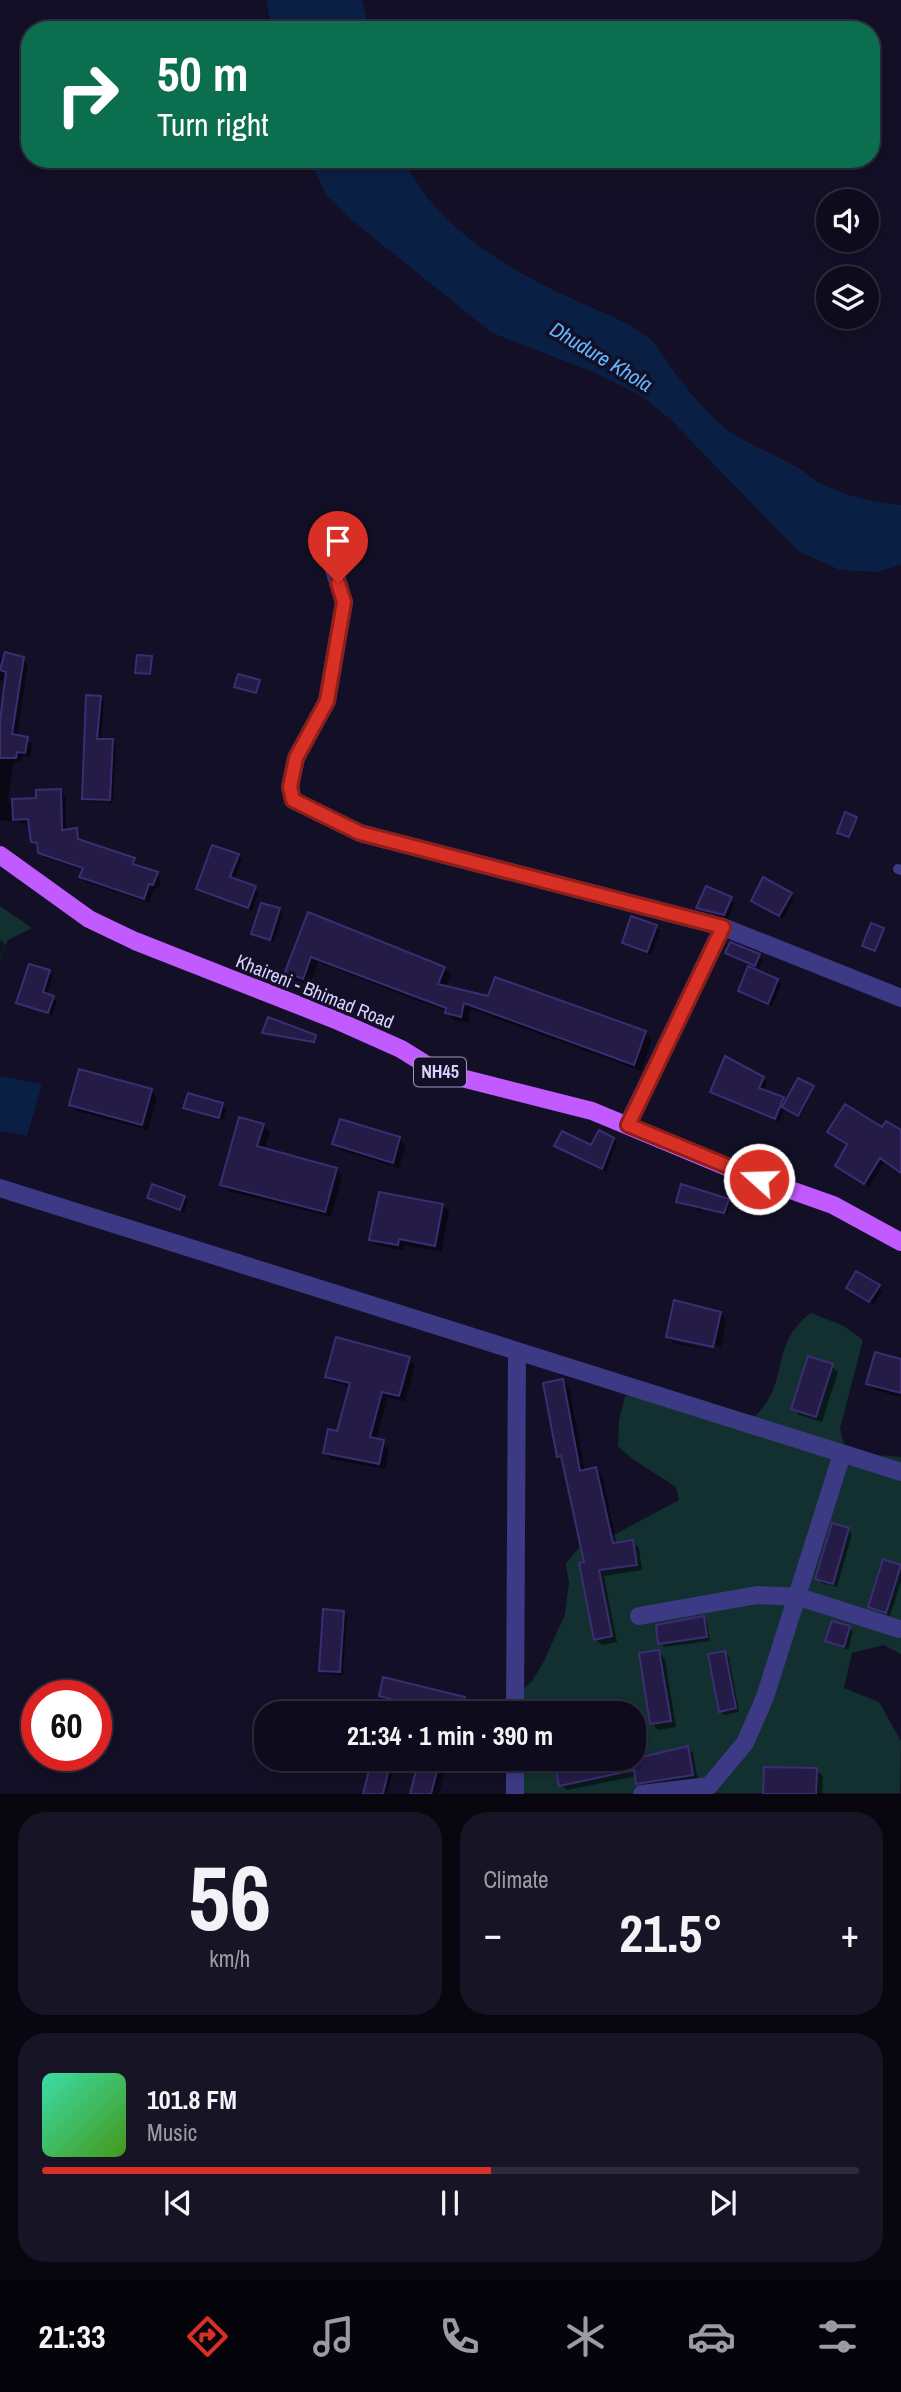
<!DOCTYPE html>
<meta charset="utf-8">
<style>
body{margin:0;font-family:"Archivo Narrow",sans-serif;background:#171425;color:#f1f3f6;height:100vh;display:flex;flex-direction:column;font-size:26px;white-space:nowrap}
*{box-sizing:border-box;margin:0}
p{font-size:23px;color:#9b9ba3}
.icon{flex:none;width:38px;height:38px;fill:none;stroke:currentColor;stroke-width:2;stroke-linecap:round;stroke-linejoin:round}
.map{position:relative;height:1794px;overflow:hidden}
.panel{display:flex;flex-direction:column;gap:18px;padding:18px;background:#08060f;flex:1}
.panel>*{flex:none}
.hud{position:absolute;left:21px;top:21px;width:859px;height:147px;border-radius:28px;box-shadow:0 4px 10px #0003,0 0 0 2px #2e2b3b;background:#0b6e4f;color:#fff;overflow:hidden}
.tools{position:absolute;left:816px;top:189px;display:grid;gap:14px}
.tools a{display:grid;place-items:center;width:63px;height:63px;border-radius:50%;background:#0e0b1c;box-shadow:0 4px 10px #0003,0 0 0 2px #2e2b3b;font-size:35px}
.speed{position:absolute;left:21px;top:1680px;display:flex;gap:14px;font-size:35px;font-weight:700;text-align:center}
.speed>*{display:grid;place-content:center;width:91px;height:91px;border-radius:50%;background:#0e0b1c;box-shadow:0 4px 10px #0003,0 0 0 2px #2e2b3b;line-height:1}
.speed .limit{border:10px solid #d22;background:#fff;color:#111}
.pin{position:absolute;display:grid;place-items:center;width:60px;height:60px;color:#fff;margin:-72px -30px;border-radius:50% 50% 50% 0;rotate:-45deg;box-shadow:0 0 7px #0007}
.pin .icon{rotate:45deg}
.me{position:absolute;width:77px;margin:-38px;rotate:290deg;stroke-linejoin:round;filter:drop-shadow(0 0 5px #0008)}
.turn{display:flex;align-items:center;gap:24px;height:147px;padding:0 21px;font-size:32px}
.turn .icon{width:91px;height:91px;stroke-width:2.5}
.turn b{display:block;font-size:49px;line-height:60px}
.big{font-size:52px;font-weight:800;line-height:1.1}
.panel .tile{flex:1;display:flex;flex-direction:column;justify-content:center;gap:10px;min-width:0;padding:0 24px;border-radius:28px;background:#171425}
.panel .dial{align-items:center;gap:0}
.dial b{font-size:91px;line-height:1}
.song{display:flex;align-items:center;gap:21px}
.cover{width:84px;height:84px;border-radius:10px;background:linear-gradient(135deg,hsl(160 70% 55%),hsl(100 70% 35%))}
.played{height:7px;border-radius:4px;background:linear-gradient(90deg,#d93025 55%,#2e2b3b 55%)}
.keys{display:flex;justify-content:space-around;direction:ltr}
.heat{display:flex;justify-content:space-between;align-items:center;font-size:38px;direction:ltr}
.panel .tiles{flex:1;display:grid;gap:18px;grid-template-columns:1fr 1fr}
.tile:last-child{grid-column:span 2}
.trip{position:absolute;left:254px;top:1701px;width:392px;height:70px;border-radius:28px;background:#0e0b1c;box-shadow:0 4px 10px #0003,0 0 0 2px #2e2b3b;font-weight:800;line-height:70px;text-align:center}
.tab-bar{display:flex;height:112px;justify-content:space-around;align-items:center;background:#06040b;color:#9b9ba3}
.tab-bar .icon{width:49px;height:49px}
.tab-bar .on{color:#d93025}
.tab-bar b{font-size:32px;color:#f1f3f6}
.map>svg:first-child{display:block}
</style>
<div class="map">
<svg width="901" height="1794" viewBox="0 0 901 1794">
<rect width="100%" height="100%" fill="#130f26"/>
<!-- green -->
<path fill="#12302f" d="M 0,906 L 32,928 L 8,940 L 0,960 Z
M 811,1313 L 844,1326 L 863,1340 L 840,1429 L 844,1444 L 876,1455 L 901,1457 L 901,1654 L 884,1645 L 852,1653 L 844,1688 L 879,1702 L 901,1741 L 900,1793 L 520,1793 L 518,1759 L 634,1759 L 634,1713 L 497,1713 L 532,1681 L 544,1661 L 565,1614 L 569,1583 L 566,1563 L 584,1542 L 608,1538 L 679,1500 L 676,1487 L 631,1458 L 618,1446 L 619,1420 L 625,1396 L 650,1388 L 755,1416 C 791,1383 768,1345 811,1313 Z"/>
<!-- water -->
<path fill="#0a1f44" d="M 266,0 L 362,0 L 370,30 L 272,30 Z
M 309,159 L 404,159 C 435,228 511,271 577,301 C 602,313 631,322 652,341 C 659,348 665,359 671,367 C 685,386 701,407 719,423 C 741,442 768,451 793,465 C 803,469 810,478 820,483 C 845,496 873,502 901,505 L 901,565 L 877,572 L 840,570 L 798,551 L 669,418 L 641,396 L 593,372 L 492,333 L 353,221 L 326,195 Z
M 0,1076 L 42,1084 L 27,1136 L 0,1131 Z"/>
<!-- shadow -->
<path fill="#0007" d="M 0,658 L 23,659 L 28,664 L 17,737 L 27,739 L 32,744 L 30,757 L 22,756 L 21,762 L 14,761 L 8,801 L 38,800 L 60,791 L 66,796 L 66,831 L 76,830 L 82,842 L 134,860 L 138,867 L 162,879 L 158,889 L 154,888 L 149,903 L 86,882 L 81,877 L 84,870 L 45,858 L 39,853 L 33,841 L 30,824 L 0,820 L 0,735 L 7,681 L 0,680 Z
M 151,658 L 151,675 L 138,674 L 136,672 Z
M 100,698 L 104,701 L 101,741 L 112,741 L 116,745 L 113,803 L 87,801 L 83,798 Z
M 856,818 L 851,838 L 840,834 Z
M 238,855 L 242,859 L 234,880 L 259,892 L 252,911 L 198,889 Z
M 707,888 L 735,903 L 728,919 L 698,908 Z
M 790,894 L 794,898 L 783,919 L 753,900 Z
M 279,910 L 283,914 L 274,942 L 257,937 L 253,933 Z
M 309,914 L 444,968 L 451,975 L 446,988 L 645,1033 L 652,1040 L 641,1071 L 471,1009 L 468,1023 L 454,1020 L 447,1012 L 318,962 L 310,985 L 294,979 L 287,972 Z
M 656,927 L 660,931 L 651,955 L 624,942 Z
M 883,930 L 876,951 L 866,947 Z
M 0,940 L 6,945 L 0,958 Z
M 727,953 L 759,956 L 763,960 L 759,969 Z
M 49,972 L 53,976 L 47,995 L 57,1001 L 52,1016 L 18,1002 Z
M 777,980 L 781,984 L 772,1006 L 740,991 Z
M 726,1058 L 763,1078 L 767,1082 L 763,1091 L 786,1102 L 814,1089 L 800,1116 L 785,1108 L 779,1122 L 712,1091 Z
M 151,1091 L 157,1097 L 148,1130 L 77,1111 L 71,1105 Z
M 222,1105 L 226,1109 L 223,1121 L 185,1108 Z
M 263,1125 L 270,1132 L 264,1150 L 336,1169 L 342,1176 L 331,1217 L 228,1191 L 222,1185 Z
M 882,1129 L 901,1133 L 901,1172 L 885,1161 L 869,1187 L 837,1166 L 848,1145 L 834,1136 Z
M 399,1139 L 406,1145 L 399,1168 L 340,1150 L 334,1144 Z
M 613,1139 L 617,1142 L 606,1172 L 560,1149 L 592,1148 Z
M 184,1197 L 188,1201 L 184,1213 L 149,1198 Z
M 728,1200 L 731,1203 L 727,1215 L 703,1208 L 702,1212 L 678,1202 Z
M 443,1205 L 449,1212 L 441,1252 L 405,1245 L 404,1251 L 378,1245 L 371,1239 Z
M 878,1287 L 882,1291 L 874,1305 L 848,1288 Z
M 720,1313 L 726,1320 L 721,1347 L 673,1337 L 673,1341 L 719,1352 L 674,1343 L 668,1337 Z
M 409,1359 L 415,1365 L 405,1402 L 388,1397 L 376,1440 L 389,1448 L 385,1469 L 331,1459 L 325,1453 L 339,1433 L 351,1387 L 333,1382 L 327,1376 Z
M 901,1361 L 901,1397 L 875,1390 L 868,1383 Z
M 832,1366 L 838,1372 L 822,1422 L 799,1415 L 793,1408 Z
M 563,1381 L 569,1387 L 585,1472 L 596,1469 L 602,1475 L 617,1545 L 633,1542 L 639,1548 L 642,1570 L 604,1576 L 617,1642 L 602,1645 L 595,1639 L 586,1563 L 564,1463 L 558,1457 Z
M 848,1530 L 852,1534 L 837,1587 L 821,1583 L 817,1579 Z
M 884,1562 L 901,1567 L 901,1582 L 890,1616 L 870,1607 Z
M 343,1612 L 347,1616 L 343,1675 L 325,1674 L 321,1670 Z
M 703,1618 L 707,1622 L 710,1641 L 664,1647 L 660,1643 Z
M 849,1628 L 853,1632 L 848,1650 L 827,1641 Z
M 658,1652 L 665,1659 L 676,1727 L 658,1730 L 652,1723 Z
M 725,1653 L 729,1657 L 739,1712 L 724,1715 L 720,1711 Z
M 381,1696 L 464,1698 L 470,1704 L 468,1713 L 414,1713 L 415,1708 L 387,1702 Z
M 687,1748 L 693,1753 L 698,1780 L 644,1789 L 637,1776 L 567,1790 L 561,1785 L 559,1772 Z
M 344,1759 L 396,1759 L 387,1794 L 365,1794 L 372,1767 Z
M 421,1759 L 448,1759 L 439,1794 L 412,1794 Z
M 816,1770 L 823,1776 L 822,1794 L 765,1794 Z"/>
<!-- building -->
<path fill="#241b47" stroke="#3b2d73" stroke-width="2" d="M 5,652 L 24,657 L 12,734 L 28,737 L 25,753 L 17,752 L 16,758 L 0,758 L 0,721 L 6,672 L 0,670 Z
M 137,655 L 152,656 L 150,674 L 135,673 Z
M 238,674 L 260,680 L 256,693 L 234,687 Z
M 86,695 L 101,696 L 97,739 L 113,739 L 110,800 L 82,799 Z
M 61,789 L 62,830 L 77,828 L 78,839 L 135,858 L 133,864 L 158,872 L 153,885 L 149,884 L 144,899 L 79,877 L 83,868 L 38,853 L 37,843 L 31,842 L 28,819 L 13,820 L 12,799 L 36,798 L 36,790 Z
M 845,812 L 857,817 L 849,837 L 837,833 Z
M 212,845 L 239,854 L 230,877 L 256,886 L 248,908 L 196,889 Z
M 763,877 L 792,893 L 779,916 L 751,901 Z
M 706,886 L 732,897 L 724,915 L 696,908 Z
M 261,903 L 280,908 L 270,940 L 251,934 Z
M 308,912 L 445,967 L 438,984 L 488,996 L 495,977 L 646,1031 L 634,1065 L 464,1003 L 461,1017 L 445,1013 L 446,1008 L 311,957 L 303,979 L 285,972 Z
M 631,916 L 657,925 L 647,952 L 622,943 Z
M 871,923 L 884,928 L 875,951 L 862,946 Z
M 730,942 L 760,954 L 755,966 L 725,953 Z
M 29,964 L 50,970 L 43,992 L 54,996 L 48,1013 L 16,1003 Z
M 748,966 L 778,979 L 768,1004 L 738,991 Z
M 268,1017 L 316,1035 L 314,1042 L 262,1033 Z
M 725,1056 L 764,1077 L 759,1088 L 784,1097 L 775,1119 L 710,1092 Z
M 79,1069 L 152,1089 L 142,1125 L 69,1105 Z
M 798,1078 L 814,1086 L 798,1116 L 782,1107 Z
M 188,1093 L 223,1103 L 219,1118 L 183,1108 Z
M 845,1104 L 882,1127 L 886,1121 L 901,1130 L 901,1173 L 880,1158 L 864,1184 L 835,1166 L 847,1144 L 827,1132 Z
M 239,1117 L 264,1124 L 257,1146 L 337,1168 L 325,1212 L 220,1185 Z
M 340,1119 L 400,1137 L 393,1163 L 332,1144 Z
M 599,1130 L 614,1138 L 602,1169 L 554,1146 L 562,1131 L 591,1145 Z
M 152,1184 L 185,1196 L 180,1210 L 147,1198 Z
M 681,1184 L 729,1199 L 724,1213 L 676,1202 Z
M 379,1192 L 443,1204 L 435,1246 L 399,1239 L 398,1245 L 369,1240 Z
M 856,1271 L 880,1285 L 869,1302 L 846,1288 Z
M 674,1300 L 721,1312 L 713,1347 L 666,1337 Z
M 336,1337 L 410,1357 L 399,1396 L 382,1392 L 370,1437 L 384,1440 L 379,1464 L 323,1453 L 328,1429 L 337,1431 L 350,1383 L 325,1377 Z
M 875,1352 L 901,1359 L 901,1393 L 866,1384 Z
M 808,1356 L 833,1364 L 816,1417 L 791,1409 Z
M 563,1379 L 580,1471 L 596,1467 L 613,1543 L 633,1540 L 637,1565 L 599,1570 L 612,1636 L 594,1640 L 579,1563 L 584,1562 L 561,1456 L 557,1457 L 543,1383 Z
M 832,1523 L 849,1528 L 833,1584 L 815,1579 Z
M 883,1559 L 901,1565 L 886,1613 L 868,1607 Z
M 323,1609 L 344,1611 L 340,1672 L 319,1671 Z
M 704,1616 L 707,1637 L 658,1644 L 656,1625 Z
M 832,1621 L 850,1626 L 844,1647 L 825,1641 Z
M 659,1650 L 671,1721 L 650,1724 L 639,1653 Z
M 725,1651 L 736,1708 L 719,1712 L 708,1654 Z
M 383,1677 L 465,1697 L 461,1713 L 412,1713 L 415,1705 L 379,1696 Z
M 688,1746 L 693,1775 L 636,1784 L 634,1770 L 559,1786 L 556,1771 L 613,1759 L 634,1759 Z
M 372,1759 L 391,1759 L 383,1794 L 363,1794 Z
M 419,1759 L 440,1759 L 431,1794 L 410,1794 Z
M 764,1767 L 817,1768 L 816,1794 L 763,1794 Z"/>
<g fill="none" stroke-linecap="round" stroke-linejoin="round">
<!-- lane -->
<path stroke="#3d3a85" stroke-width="10" d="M 898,869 L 901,870"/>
<!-- street -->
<path stroke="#3d3a85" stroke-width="18" d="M 326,543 L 344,602 L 327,701 L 296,758 L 290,787 L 293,800 L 360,833 L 723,927
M 628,1124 L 723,927 L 901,998
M 0,1188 L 901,1472
M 639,1616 L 757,1595 L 799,1597 L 899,1629
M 515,1713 L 517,1352
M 515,1794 L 515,1759
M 642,1794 L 709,1786 L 745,1743 L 765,1697 L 842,1454"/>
<!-- primary -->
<path stroke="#c25bff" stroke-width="18" d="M 0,855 L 89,919 L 135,941 L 336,1020 L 401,1049 L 438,1072 L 592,1111 L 734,1170 L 833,1205 L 901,1242"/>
</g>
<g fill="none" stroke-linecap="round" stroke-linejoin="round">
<defs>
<path id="route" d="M 338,583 L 344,602 L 327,701 L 296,758 L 290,787 L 293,800 L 360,833 L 723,927 L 628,1125 L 759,1179"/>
</defs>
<!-- route casing -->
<use href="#route" stroke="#8d1f18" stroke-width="18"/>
<!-- route -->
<use href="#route" stroke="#d93025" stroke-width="12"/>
</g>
<g text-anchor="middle" stroke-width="7" stroke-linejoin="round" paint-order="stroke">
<!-- shield labels -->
<rect fill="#130f26" stroke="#9e99be" stroke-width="2" x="414" y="1057.5" width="52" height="29" rx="5"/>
<g font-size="18" font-weight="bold" fill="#d9d4ff">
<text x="440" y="1078">NH45</text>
</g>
<!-- street labels -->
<g font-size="19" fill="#d9d4ff" stroke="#130f26">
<text transform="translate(315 991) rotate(22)" y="7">Khaireni - Bhimad Road</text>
</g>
<!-- water labels -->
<g font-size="21" font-style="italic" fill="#62b6ff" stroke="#130f26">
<text transform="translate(601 357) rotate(31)" y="7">Dhudure Khola</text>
</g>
</g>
</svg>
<div class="tools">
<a><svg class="icon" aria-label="sound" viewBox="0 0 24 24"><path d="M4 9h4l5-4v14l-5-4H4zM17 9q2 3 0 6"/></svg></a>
<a><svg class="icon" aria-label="layers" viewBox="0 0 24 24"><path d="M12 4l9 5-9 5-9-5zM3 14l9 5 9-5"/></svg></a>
</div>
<div class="speed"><div class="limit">60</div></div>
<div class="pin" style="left:338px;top:583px;background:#d93025"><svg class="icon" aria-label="arrive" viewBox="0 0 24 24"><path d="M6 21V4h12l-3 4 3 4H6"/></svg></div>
<svg class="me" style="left:759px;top:1179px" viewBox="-20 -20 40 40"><circle r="17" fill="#d93025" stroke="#fff" stroke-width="3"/><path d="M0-11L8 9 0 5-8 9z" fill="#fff"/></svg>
<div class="trip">21:34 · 1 min · 390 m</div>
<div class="hud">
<div class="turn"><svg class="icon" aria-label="right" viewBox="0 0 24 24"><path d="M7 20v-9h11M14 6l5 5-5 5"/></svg><div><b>50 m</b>Turn right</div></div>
</div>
</div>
<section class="panel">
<div class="tiles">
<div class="tile dial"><b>56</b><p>km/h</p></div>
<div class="tile"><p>Climate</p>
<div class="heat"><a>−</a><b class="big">21.5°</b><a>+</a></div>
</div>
<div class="tile">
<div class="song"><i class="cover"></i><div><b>101.8 FM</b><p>Music</p></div></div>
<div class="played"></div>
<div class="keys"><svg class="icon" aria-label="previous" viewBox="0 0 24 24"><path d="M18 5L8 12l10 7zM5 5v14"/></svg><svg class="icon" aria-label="pause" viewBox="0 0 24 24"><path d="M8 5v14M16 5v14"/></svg><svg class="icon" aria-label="next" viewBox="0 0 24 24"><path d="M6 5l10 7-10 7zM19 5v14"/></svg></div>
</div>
</div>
</section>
<nav class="tab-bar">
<b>21:33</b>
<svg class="icon on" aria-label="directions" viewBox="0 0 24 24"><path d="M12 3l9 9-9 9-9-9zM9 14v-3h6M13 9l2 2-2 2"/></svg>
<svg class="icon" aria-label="music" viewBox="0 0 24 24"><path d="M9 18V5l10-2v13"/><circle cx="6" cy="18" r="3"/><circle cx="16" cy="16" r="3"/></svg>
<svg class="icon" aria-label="phone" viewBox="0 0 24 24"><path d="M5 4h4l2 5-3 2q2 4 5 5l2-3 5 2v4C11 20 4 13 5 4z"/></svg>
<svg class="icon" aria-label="climate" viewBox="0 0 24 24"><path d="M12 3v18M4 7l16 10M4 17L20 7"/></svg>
<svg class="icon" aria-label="car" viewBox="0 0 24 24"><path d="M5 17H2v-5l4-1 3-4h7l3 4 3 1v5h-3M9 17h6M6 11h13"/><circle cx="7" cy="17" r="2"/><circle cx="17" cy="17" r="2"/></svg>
<svg class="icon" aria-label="filters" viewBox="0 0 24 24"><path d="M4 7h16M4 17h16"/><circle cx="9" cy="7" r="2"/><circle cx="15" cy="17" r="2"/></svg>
</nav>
